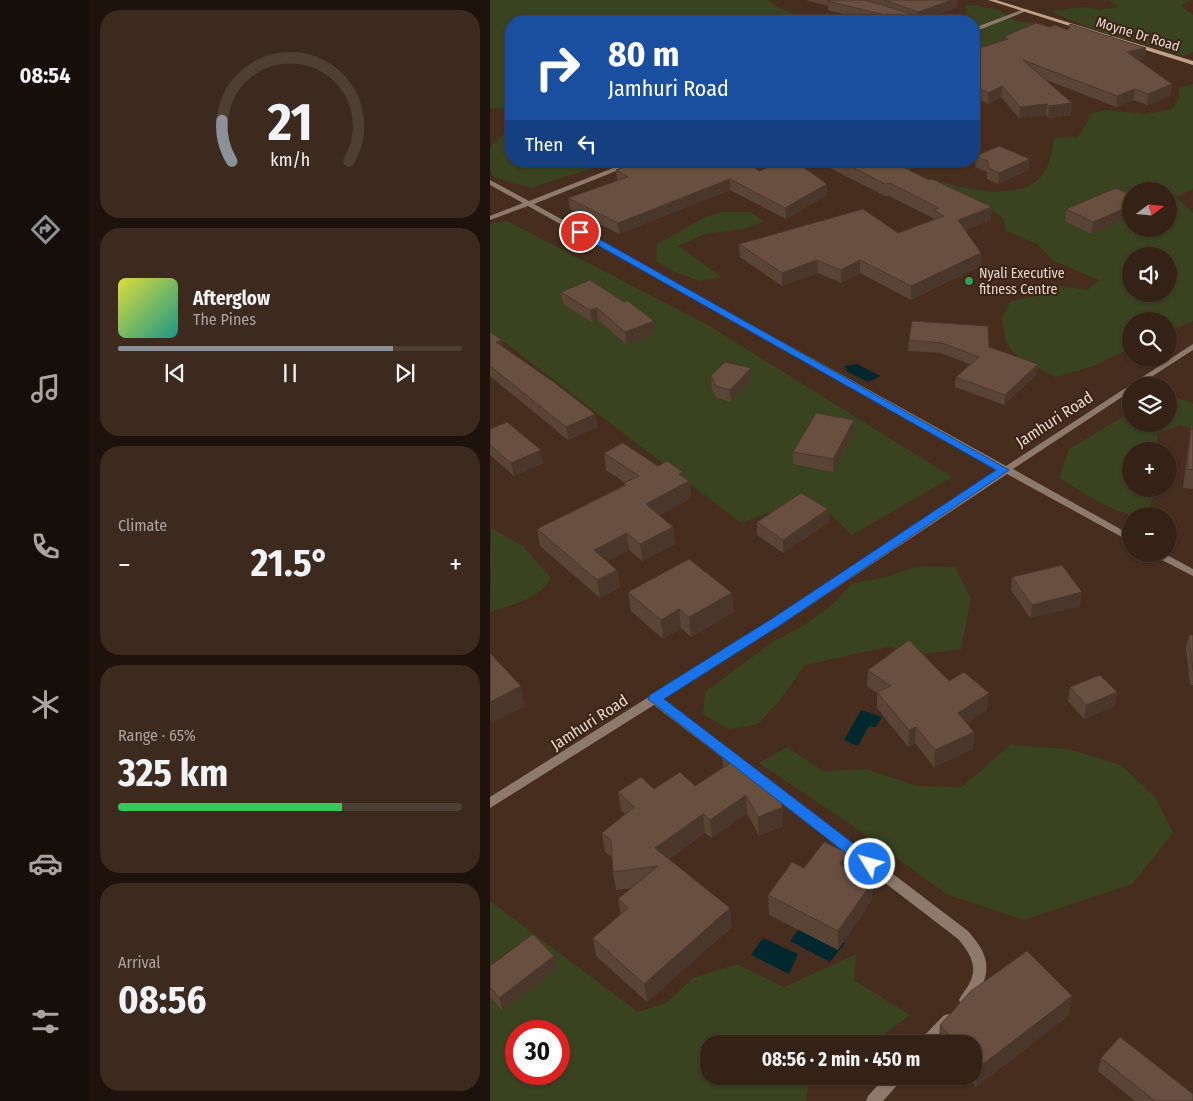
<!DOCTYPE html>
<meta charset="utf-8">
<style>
body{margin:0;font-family:"Fira Sans Condensed",sans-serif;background:#3c2a1f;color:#f1f3f6;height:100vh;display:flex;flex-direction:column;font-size:19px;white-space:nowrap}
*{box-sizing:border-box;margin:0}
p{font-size:16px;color:#a9a4a1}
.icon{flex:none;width:28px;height:28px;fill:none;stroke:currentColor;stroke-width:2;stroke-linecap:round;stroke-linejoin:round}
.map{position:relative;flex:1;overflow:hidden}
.side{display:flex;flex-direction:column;gap:10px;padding:10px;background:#1d130c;width:400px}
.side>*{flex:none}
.guide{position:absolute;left:15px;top:15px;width:475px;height:152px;border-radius:20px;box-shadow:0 1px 4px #0004,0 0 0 1px #4e3f35;background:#1a4fa0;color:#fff;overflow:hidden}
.needle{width:32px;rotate:74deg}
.buttons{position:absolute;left:632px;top:182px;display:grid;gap:10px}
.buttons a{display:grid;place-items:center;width:55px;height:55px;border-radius:50%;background:#342216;box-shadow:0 1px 4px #0004,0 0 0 1px #4e3f35;font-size:25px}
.speed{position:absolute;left:15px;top:1020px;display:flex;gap:10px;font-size:25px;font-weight:700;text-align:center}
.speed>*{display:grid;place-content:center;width:65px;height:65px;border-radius:50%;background:#342216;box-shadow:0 1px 4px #0004,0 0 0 1px #4e3f35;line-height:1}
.speed .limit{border:8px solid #d22;background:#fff;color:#111}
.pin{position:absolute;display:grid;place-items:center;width:42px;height:42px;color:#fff;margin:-21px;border:2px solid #fff;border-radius:50%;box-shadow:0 1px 5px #0007}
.me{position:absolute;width:55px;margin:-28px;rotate:307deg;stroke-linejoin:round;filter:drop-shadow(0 0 4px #0008)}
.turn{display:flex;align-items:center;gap:18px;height:105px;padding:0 20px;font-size:22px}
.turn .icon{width:65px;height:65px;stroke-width:2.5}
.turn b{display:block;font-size:35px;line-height:42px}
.then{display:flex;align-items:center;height:48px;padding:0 20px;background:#0003;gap:10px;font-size:19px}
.big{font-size:38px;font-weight:700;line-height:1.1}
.side .widget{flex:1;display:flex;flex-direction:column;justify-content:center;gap:8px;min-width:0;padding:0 18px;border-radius:20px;background:#3c2a1f}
.side .dial{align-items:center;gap:0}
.dial svg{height:130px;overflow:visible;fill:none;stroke:#4e3f35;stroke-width:7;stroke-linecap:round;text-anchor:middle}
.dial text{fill:#f1f3f6;stroke:none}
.song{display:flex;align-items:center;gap:15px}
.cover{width:60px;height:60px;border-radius:8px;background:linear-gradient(135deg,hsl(60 70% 55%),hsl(170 70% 35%))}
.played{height:5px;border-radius:2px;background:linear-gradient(90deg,#8c9099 80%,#4e3f35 80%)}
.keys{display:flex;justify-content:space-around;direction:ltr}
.heat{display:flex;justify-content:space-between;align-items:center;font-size:28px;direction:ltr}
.charge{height:8px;border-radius:4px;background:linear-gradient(90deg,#34c759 65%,#4e3f35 0)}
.trip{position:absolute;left:210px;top:1035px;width:282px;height:50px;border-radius:20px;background:#342216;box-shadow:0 1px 4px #0004,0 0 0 1px #4e3f35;font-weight:700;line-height:50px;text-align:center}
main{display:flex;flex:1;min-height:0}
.dock{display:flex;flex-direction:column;width:90px;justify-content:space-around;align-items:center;background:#150e09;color:#a9a4a1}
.dock .icon{width:35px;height:35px}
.dock .selected{color:#8c9099}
.dock b{font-size:22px;color:#f1f3f6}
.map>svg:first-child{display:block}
</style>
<main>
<nav class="dock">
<b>08:54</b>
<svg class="icon selected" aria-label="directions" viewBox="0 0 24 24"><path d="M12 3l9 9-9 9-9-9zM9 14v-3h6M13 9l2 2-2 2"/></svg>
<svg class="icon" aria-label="music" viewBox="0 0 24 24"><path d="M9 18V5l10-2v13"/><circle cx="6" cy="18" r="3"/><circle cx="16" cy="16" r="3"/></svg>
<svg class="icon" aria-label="phone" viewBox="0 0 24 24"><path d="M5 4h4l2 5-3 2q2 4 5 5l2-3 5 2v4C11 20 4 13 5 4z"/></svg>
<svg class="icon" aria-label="climate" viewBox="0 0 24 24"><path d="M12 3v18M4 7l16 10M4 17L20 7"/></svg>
<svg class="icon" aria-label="car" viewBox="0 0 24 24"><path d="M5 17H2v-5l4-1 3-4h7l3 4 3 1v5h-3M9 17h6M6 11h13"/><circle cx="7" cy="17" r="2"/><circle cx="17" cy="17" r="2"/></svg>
<svg class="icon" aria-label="filters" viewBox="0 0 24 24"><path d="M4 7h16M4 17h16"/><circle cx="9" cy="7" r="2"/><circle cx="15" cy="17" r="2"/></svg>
</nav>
<section class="side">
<div class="widget dial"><svg viewBox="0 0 100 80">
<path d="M14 69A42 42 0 1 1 86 69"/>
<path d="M14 69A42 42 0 0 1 8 44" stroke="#8c9099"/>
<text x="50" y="56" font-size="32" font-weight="700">21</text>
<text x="50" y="72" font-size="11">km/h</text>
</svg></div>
<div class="widget">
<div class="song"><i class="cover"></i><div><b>Afterglow</b><p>The Pines</p></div></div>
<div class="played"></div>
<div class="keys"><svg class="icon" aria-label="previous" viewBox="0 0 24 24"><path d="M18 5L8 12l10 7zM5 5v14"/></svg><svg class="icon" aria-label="pause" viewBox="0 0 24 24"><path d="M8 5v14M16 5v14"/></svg><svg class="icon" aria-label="next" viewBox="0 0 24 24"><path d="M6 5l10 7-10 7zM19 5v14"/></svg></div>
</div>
<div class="widget"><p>Climate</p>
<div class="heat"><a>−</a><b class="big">21.5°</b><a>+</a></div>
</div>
<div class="widget"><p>Range · 65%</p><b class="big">325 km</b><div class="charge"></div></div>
<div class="widget"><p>Arrival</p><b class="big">08:56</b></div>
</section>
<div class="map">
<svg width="703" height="1101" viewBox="0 0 703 1101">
<rect width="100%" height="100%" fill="#462d1e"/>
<!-- green -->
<path fill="#394320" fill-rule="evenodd" d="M 0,0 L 278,0 L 289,8 L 324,21 L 21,21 L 21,107 L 0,109 Z
M 618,0 L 702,0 L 691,6 L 703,15 L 703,52 L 694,56 L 602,29 L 560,11 L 595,7 L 610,10 L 629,7 Z
M 485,5 L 510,10 L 525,21 L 554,24 L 564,30 L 519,44 L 502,44 L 501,48 L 484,50 L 484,21 L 471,21 L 477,18 L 475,6 Z
M 703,84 L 703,189 L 686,197 L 703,213 L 703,321 L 679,332 L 679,321 L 641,321 L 641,348 L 604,366 L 565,377 L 528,357 L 516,343 L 512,318 L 520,302 L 558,293 L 558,284 L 597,290 L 609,280 L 564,261 L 547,244 L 516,231 L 513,218 L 491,203 L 433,177 C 466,186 536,209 557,168 C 561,159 562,147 564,138 L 588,137 L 597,123 L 600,114 L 614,110 L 657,114 L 682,109 L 689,98 L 689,88 ZM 641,191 L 679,191 L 679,229 L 641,229 ZM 641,256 L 679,256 L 679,294 L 641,294 Z
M 21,127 L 21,161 L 32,161 L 53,166 L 66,161 L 124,161 L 41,188 L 4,177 L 0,169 L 0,148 Z
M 397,161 L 472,161 L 473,163 L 433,166 L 412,172 Z
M 232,212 L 260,212 L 275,222 L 253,229 L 215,234 L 188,246 L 232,277 L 209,281 L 185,272 L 166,261 L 167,244 L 215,217 Z
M 17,221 L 218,325 L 462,477 L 362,535 L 335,509 L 304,498 L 283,511 L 251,523 L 5,335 L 0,334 L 0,224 Z
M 679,398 L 696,400 L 703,404 L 703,429 L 690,425 L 667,434 L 669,451 L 641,451 L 641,489 L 666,489 L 656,516 C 624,516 595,493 569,478 L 579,449 L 631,418 L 641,407 L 641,424 L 679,424 Z
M 1,528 L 33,546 L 61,578 C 48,599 23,605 0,612 Z
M 427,566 L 465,567 L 481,598 L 471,649 L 418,656 L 401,646 L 315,665 L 290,700 L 268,724 L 238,729 L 213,714 L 215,692 L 281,643 L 311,627 L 341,606 L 362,584 L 396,577 Z
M 520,745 L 578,749 L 631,765 L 665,797 L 683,833 L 642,884 L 534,920 L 458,895 L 360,824 L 269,763 L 297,747 L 333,771 L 376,769 L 428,786 L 472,787 Z
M 0,901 L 148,1012 L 176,1003 L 203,978 L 247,964 L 294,987 L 366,954 L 364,980 L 420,1015 L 381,1044 L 219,1044 L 219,1076 L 320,1076 L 316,1101 L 0,1101 ZM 26,1031 L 69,1031 L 69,1074 L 26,1074 Z"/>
<!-- water -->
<path fill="#00282e" d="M 367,364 L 390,376 L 378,382 L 356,371 L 357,369 L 354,366 Z
M 371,710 L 392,717 L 386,727 L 379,726 L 368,746 L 354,740 Z
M 312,925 L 355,943 L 340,962 L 300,941 Z
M 273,938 L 308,954 L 299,974 L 261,955 Z"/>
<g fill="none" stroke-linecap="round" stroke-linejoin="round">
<!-- street -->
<path fill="#8d7a6a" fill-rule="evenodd" d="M 534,9 L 539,10 L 484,32 L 484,28 Z
M 141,161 L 151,161 L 44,204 L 516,466 L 703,344 L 703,350 L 647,386 L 641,386 L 641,391 L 523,469 L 641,535 L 641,542 L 517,474 L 292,624 L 173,699 L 478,931 C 496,952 503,966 489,992 C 486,998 483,1004 476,1006 L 471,1004 L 469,1000 C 471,995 475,991 478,986 C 489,968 481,954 468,939 L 164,705 L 0,808 L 0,797 L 284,618 L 510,470 L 38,206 L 0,220 L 0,216 L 33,203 L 0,185 L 0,180 L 39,201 Z
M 663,554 L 675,554 L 703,569 L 703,576 L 664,556 Z
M 458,1014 L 463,1016 L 465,1020 L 463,1024 L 445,1044 L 429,1044 L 431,1039 L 453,1016 Z
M 396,1076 L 413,1076 L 411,1081 L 393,1101 L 376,1101 L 378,1096 Z"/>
<!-- secondary -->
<path fill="#bfa288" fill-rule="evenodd" d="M 498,0 L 506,0 L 703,61 L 703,65 Z"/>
</g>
<!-- wall -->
<path fill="#5a4436" d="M 316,0 L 467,0 L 466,8 L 428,21 L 422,19 L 422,21 L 375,20 L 338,10 L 338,6 Z
M 515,36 L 654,59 L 648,60 L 682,84 L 680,96 L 657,105 L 643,100 L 626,107 L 556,80 L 581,115 L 558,118 L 556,115 L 529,118 L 511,97 L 498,104 L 484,97 L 484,50 L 515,40 Z
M 486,156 L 539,170 L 508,184 L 497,179 L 497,172 L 485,167 Z
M 151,161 L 255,161 L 269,171 L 337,184 L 337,195 L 296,219 L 240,190 L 129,234 L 80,209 L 78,198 L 127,181 L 126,170 Z
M 326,161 L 401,161 L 501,220 L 475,230 L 491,253 L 490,266 L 421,300 L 370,273 L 351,283 L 328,273 L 292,286 L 250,257 L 249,244 L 408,233 L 442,220 L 443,218 L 399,196 L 395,196 Z
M 626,188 L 601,234 L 575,221 L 576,209 Z
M 71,292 L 165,334 L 136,344 L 108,320 L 102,322 L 73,304 Z
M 422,321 L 548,364 L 547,374 L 514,405 L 465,387 L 466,377 L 480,364 L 451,353 L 418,351 L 419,340 Z
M 0,332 L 12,340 L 13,347 L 105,414 L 107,427 L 78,440 L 0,376 Z
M 261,368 L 261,381 L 241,402 L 227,398 L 222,389 L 221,376 Z
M 364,420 L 364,432 L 343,472 L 303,464 L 303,452 Z
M 0,429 L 53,463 L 24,476 L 0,455 Z
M 701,429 L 703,429 L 703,489 L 693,488 L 698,447 Z
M 114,453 L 193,472 L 193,477 L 199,481 L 201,498 L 169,515 L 183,527 L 185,544 L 152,561 L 139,550 L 117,561 L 127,570 L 130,587 L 110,598 L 50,546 L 47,529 L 134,485 L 134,483 L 135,483 L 116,470 Z
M 338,509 L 339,522 L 293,553 L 267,535 L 267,522 Z
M 522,577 L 590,606 L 540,618 L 521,590 Z
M 138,592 L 242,593 L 243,612 L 201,637 L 191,628 L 173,639 L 141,611 Z
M 699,635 L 703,635 L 703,685 L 700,685 L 696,648 Z
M 378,670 L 497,710 L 476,723 L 484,732 L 483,749 L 444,767 L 425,743 L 418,747 L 387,708 L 387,693 L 377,686 Z
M 580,687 L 627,692 L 625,706 L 594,719 L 578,701 Z
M 232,751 L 293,826 L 269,836 L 257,813 L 222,838 L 215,833 L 179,859 L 242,927 L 157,1002 L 106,956 L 103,938 L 131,914 L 128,899 L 141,888 L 126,890 L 123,872 L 122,857 L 115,852 L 112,833 L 135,814 L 131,810 L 128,792 L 205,786 L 233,767 Z
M 358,853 L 358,868 L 382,900 L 348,950 L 279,915 L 278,895 L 314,868 Z
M 0,966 L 67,969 L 13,1011 L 0,997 Z
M 582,996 L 578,1016 L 486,1087 L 477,1076 L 484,1076 L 484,1044 L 448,1044 L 450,1025 Z
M 611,1058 L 703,1101 L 645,1101 L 608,1071 Z"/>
<!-- shaded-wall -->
<path fill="#4a372c" d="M 462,0 L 467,0 L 466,8 L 428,21 L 428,12 Z
M 422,14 L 422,21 L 406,21 L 406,18 Z
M 656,48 L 654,59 L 635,63 L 637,52 Z
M 682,84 L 680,96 L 657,105 L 658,94 Z
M 512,86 L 511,97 L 498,104 L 498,93 Z
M 645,89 L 643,100 L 626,107 L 627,96 Z
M 582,103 L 581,115 L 558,118 L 559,106 Z
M 557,104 L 556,115 L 529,118 L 530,107 Z
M 540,159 L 539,170 L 508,184 L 509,173 Z
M 240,179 L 240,190 L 129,234 L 128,223 Z
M 337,184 L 337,195 L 296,219 L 295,208 Z
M 641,206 L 641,216 L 601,234 L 603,222 Z
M 502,207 L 501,220 L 468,233 L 468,220 Z
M 491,253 L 490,266 L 421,300 L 421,286 Z
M 327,260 L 328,273 L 292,286 L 292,273 Z
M 370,260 L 370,273 L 351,283 L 351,270 Z
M 107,308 L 108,320 L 102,322 L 100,310 Z
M 164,321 L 165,334 L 136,344 L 135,332 Z
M 12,340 L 14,352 L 6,342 Z
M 548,364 L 547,374 L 514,405 L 515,395 Z
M 261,368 L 261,381 L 241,402 L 240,390 Z
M 105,414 L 107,427 L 78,440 L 76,427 Z
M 364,420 L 364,432 L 343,472 L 343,459 Z
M 51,450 L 53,463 L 24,476 L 21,463 Z
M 193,472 L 194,484 L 199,481 L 201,498 L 158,522 L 156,504 L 189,474 Z
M 338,509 L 339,522 L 293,553 L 293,540 Z
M 183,527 L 185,544 L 152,561 L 150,544 Z
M 137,533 L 139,550 L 106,567 L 104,550 Z
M 127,570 L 130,587 L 110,598 L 107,580 Z
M 592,592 L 590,606 L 540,618 L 542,605 Z
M 242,593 L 243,612 L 201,637 L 199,617 Z
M 189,609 L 191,628 L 173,639 L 171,620 Z
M 31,686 L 35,706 L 0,724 L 0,702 Z
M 627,692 L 625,706 L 594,719 L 596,705 Z
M 499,693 L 497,710 L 466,729 L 468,713 Z
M 426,727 L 425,743 L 418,747 L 419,730 Z
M 484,732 L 483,749 L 444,767 L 445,750 Z
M 256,795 L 257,813 L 222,838 L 220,820 Z
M 293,807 L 293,826 L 269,836 L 268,817 Z
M 213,814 L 215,833 L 168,866 L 165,848 Z
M 358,853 L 358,873 L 350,864 Z
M 383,881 L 382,900 L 348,950 L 348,931 Z
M 240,908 L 242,927 L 157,1002 L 154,984 Z
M 64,956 L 67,969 L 13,1011 L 9,998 Z
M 582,996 L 578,1016 L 486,1087 L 488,1068 Z"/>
<!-- building -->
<path fill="#694f3f" stroke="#4a372c" d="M 340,0 L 375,0 L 422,14 L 406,18 L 406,21 L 371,21 L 391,14 L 337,1 Z
M 394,0 L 462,0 L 428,12 Z
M 546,23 L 560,27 L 565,25 L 578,30 L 580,24 L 656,48 L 637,52 L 682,84 L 658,94 L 645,89 L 627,96 L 533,60 L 582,103 L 559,106 L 557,104 L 530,107 L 512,86 L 498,93 L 484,85 L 484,50 L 518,39 L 515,36 Z
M 509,146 L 540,159 L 509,173 L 498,168 L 498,161 L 486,156 Z
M 152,161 L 255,161 L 269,171 L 295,161 L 305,161 L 337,184 L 295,208 L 240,179 L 128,223 L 78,198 L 138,177 L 126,170 Z
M 350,161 L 401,161 L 439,180 L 442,179 L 502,207 L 468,220 L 491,253 L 421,286 L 370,260 L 351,270 L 327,260 L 292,273 L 249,244 L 373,209 L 408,233 L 454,216 L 443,210 L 449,208 L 400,183 L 395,184 Z
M 626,188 L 641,195 L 641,206 L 603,222 L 576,209 Z
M 100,280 L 134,302 L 138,301 L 164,321 L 135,332 L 107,308 L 100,310 L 71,292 Z
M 422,321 L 498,326 L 499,347 L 548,364 L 515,395 L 466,377 L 489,357 L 452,343 L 419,340 Z
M 0,332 L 12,340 L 6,342 L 65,383 L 105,414 L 76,427 L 0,366 Z
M 235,362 L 261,368 L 240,390 L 226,386 L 221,376 Z
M 326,413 L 364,420 L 343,459 L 303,452 Z
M 17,422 L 51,450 L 21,463 L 0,445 L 0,429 Z
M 701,429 L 703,429 L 703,470 L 697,469 Z
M 133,443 L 168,466 L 177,461 L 193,472 L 189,474 L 199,481 L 156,504 L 183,527 L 150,544 L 137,533 L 104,550 L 127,570 L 107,580 L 47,529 L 136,485 L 134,483 L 149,476 L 114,453 Z
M 311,493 L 338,509 L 293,540 L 267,522 Z
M 199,559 L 242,593 L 199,617 L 189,609 L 171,620 L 138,592 Z
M 572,565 L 592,592 L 542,605 L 522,577 Z
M 699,635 L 703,635 L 703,671 Z
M 419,640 L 459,681 L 474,672 L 499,693 L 468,713 L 484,732 L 445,750 L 426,727 L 419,730 L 387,692 L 401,686 L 378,670 Z
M 0,653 L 31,686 L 0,702 Z
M 610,675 L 627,692 L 596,705 L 580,687 Z
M 234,749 L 286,795 L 293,807 L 268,817 L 256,795 L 220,820 L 213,814 L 165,848 L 240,908 L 154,984 L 103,938 L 138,908 L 128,899 L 168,866 L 123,872 L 121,840 L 112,833 L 144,807 L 128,792 L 151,777 L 164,789 L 190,772 L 205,786 L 239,764 L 232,751 Z
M 334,842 L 358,853 L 350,864 L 383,881 L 348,931 L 278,895 L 302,862 L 314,868 Z
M 43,934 L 64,956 L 9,998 L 0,987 L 0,966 Z
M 537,951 L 582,996 L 488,1068 L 484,1063 L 484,1044 L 467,1044 L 450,1025 L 481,991 Z
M 630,1037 L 703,1094 L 703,1101 L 665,1101 L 611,1058 Z"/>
<!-- route -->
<path fill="#1a73e8" stroke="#114b97" d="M 88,230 L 93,230 L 519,470 L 292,624 L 174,699 L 385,860 L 387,864 L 385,868 L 380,870 L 375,868 L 158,699 L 160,695 L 283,618 L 506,470 L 88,234 Z"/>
<!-- markers -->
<circle fill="#2e9e5b" stroke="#3b2315" stroke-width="2" cx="479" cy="281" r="5"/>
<g text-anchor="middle" stroke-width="4" stroke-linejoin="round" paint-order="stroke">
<!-- far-street labels -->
<g font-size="14" fill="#e6d6cc" stroke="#3b2315">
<text transform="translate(648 34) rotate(17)" y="5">Moyne Dr Road</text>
</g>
<!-- far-poi labels -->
<g font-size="14" fill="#e6d6cc" stroke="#3b2315" text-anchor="start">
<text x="489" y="278">Nyali Executive<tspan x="489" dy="16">fitness Centre</tspan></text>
</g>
<!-- street labels -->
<g font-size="16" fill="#e6d6cc" stroke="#3b2315">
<text transform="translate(564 419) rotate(-33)" y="6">Jamhuri Road</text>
<text transform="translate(99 722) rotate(-33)" y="6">Jamhuri Road</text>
</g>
</g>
</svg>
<div class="buttons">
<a><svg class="needle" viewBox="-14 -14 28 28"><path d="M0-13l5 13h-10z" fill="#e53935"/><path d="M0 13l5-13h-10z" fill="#a9a4a1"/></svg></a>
<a><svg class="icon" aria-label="sound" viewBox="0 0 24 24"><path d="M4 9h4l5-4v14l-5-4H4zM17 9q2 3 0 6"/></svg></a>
<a><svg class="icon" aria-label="search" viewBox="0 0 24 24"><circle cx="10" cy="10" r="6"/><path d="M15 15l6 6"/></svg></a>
<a><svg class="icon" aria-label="layers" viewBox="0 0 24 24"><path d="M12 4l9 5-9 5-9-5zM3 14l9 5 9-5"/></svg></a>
<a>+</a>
<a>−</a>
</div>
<div class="speed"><div class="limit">30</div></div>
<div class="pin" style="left:90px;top:232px;background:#d93025"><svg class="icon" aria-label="arrive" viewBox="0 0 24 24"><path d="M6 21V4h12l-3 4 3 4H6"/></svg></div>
<svg class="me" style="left:380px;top:864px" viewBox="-20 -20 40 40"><circle r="17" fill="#1a73e8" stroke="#fff" stroke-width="3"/><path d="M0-11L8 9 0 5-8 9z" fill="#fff"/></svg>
<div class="trip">08:56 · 2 min · 450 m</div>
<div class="guide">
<div class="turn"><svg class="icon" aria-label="right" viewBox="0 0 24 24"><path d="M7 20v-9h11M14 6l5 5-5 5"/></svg><div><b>80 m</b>Jamhuri Road</div></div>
<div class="then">Then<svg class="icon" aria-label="left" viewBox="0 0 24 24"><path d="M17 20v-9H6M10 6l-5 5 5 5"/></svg></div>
</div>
</div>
</main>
